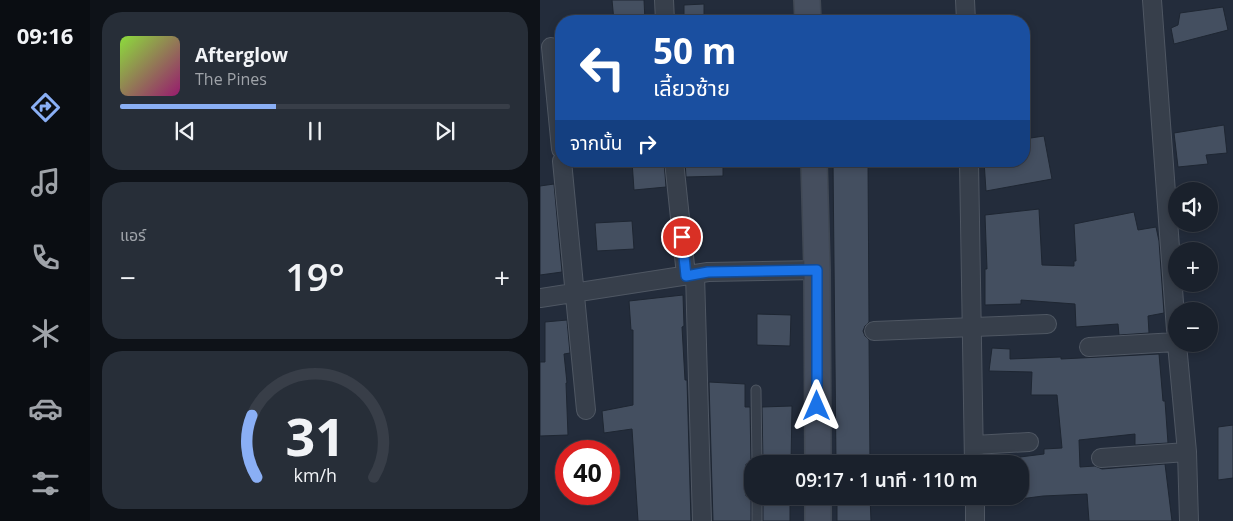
<!DOCTYPE html>
<html lang="th">
<meta charset="utf-8">
<style>
body{margin:0;font-family:"Open Sans","Noto Sans Thai",sans-serif;background:#272e38;color:#f1f3f6;height:100vh;display:flex;flex-direction:column;font-size:19px;white-space:nowrap}
*{box-sizing:border-box;margin:0}
p{font-size:16px;color:#9fa3a9}
.icon{flex:none;width:28px;height:28px;fill:none;stroke:currentColor;stroke-width:2;stroke-linecap:round;stroke-linejoin:round}
.map{position:relative;flex:1;overflow:hidden}
.details{display:flex;flex-direction:column;gap:12px;padding:12px;background:#0e1218;width:450px}
.details>*{flex:none}
.guide{position:absolute;left:15px;top:15px;width:475px;height:152px;border-radius:20px;box-shadow:0 2px 8px #0003,0 0 0 1px #383e48;background:#1a4fa0;color:#fff;overflow:hidden}
.fabs{position:absolute;left:628px;top:182px;display:grid;gap:10px}
.fabs a{display:grid;place-items:center;width:50px;height:50px;border-radius:50%;background:#1a212c;box-shadow:0 2px 8px #0003,0 0 0 1px #383e48;font-size:25px}
.speed{position:absolute;left:15px;top:440px;display:flex;gap:10px;font-size:25px;font-weight:700;text-align:center}
.speed>*{display:grid;place-content:center;width:65px;height:65px;border-radius:50%;background:#1a212c;box-shadow:0 2px 8px #0003,0 0 0 1px #383e48;line-height:1}
.speed .limit{border:8px solid #d22;background:#fff;color:#111}
.pin{position:absolute;display:grid;place-items:center;width:42px;height:42px;color:#fff;margin:-21px;border:2px solid #fff;border-radius:50%;box-shadow:0 1px 5px #0007}
.me{position:absolute;width:55px;margin:-28px;rotate:0deg;stroke-linejoin:round;filter:drop-shadow(0 0 4px #0008)}
.turn{display:flex;align-items:center;gap:18px;height:105px;padding:0 15px;font-size:22px}
.turn .icon{width:65px;height:65px;stroke-width:2.5}
.turn b{display:block;font-size:35px;line-height:42px}
.then{display:flex;align-items:center;height:48px;padding:0 15px;background:#0003;gap:10px;font-size:19px}
.big{font-size:38px;font-weight:600;line-height:1.1}
.details .card{flex:1;display:flex;flex-direction:column;justify-content:center;gap:8px;min-width:0;padding:0 18px;border-radius:20px;background:#272e38}
.details .dial{align-items:center;gap:0}
.dial svg{height:130px;overflow:visible;fill:none;stroke:#383e48;stroke-width:7;stroke-linecap:round;text-anchor:middle}
.dial text{fill:#f1f3f6;stroke:none}
.song{display:flex;align-items:center;gap:15px}
.cover{width:60px;height:60px;border-radius:8px;background:linear-gradient(135deg,hsl(90 70% 55%),hsl(320 70% 35%))}
.played{height:5px;border-radius:2px;background:linear-gradient(90deg,#8aaff5 40%,#383e48 40%)}
.keys{display:flex;justify-content:space-around;direction:ltr}
.heat{display:flex;justify-content:space-between;align-items:center;font-size:28px;direction:ltr}
.trip{position:absolute;left:204px;top:455px;width:285px;height:50px;border-radius:20px;background:#1a212c;box-shadow:0 2px 8px #0003,0 0 0 1px #383e48;font-weight:600;line-height:50px;text-align:center}
main{display:flex;flex:1;min-height:0}
.tab-bar{display:flex;flex-direction:column;width:90px;justify-content:space-around;align-items:center;background:#0a0d12;color:#9fa3a9}
.tab-bar .icon{width:35px;height:35px}
.tab-bar .selected{color:#8aaff5}
.tab-bar b{font-size:22px;color:#f1f3f6}
.map>svg:first-child{display:block}
</style>
<main>
<nav class="tab-bar">
<b>09:16</b>
<svg class="icon selected" aria-label="directions" viewBox="0 0 24 24"><path d="M12 3l9 9-9 9-9-9zM9 14v-3h6M13 9l2 2-2 2"/></svg>
<svg class="icon" aria-label="music" viewBox="0 0 24 24"><path d="M9 18V5l10-2v13"/><circle cx="6" cy="18" r="3"/><circle cx="16" cy="16" r="3"/></svg>
<svg class="icon" aria-label="phone" viewBox="0 0 24 24"><path d="M5 4h4l2 5-3 2q2 4 5 5l2-3 5 2v4C11 20 4 13 5 4z"/></svg>
<svg class="icon" aria-label="climate" viewBox="0 0 24 24"><path d="M12 3v18M4 7l16 10M4 17L20 7"/></svg>
<svg class="icon" aria-label="car" viewBox="0 0 24 24"><path d="M5 17H2v-5l4-1 3-4h7l3 4 3 1v5h-3M9 17h6M6 11h13"/><circle cx="7" cy="17" r="2"/><circle cx="17" cy="17" r="2"/></svg>
<svg class="icon" aria-label="filters" viewBox="0 0 24 24"><path d="M4 7h16M4 17h16"/><circle cx="9" cy="7" r="2"/><circle cx="15" cy="17" r="2"/></svg>
</nav>
<section class="details">
<div class="card">
<div class="song"><i class="cover"></i><div><b>Afterglow</b><p>The Pines</p></div></div>
<div class="played"></div>
<div class="keys"><svg class="icon" aria-label="previous" viewBox="0 0 24 24"><path d="M18 5L8 12l10 7zM5 5v14"/></svg><svg class="icon" aria-label="pause" viewBox="0 0 24 24"><path d="M8 5v14M16 5v14"/></svg><svg class="icon" aria-label="next" viewBox="0 0 24 24"><path d="M6 5l10 7-10 7zM19 5v14"/></svg></div>
</div>
<div class="card"><p>แอร์</p>
<div class="heat"><a>−</a><b class="big">19°</b><a>+</a></div>
</div>
<div class="card dial"><svg viewBox="0 0 100 80">
<path d="M14 69A42 42 0 1 1 86 69"/>
<path d="M14 69A42 42 0 0 1 11 31" stroke="#8aaff5"/>
<text x="50" y="56" font-size="32" font-weight="700">31</text>
<text x="50" y="72" font-size="11">km/h</text>
</svg></div>
</section>
<div class="map">
<svg width="693" height="521" viewBox="0 0 693 521">
<rect width="100%" height="100%" fill="#232c3b"/>
<!-- building -->
<path fill="#444f60" stroke="#1e2632" d="M 72,0 L 104,0 L 105,21 L 74,21 Z
M 164,4 L 164,21 L 144,21 L 144,5 Z
M 683,7 L 688,30 L 634,44 L 631,28 L 638,25 L 640,13 Z
M 684,125 L 687,153 L 666,155 L 668,164 L 638,167 L 634,133 Z
M 504,136 L 512,179 L 446,191 L 444,161 L 484,161 L 484,139 Z
M 92,161 L 124,161 L 126,187 L 94,190 Z
M 145,161 L 183,161 L 183,176 L 146,177 Z
M 293,161 L 328,161 L 329,322 L 325,326 L 323,331 L 325,336 L 329,340 L 330,464 L 296,464 Z
M 14,184 L 22,272 L 0,275 L 0,186 Z
M 499,209 L 502,265 L 534,266 L 534,261 L 536,261 L 534,224 L 594,212 L 598,230 L 616,227 L 619,241 L 624,313 L 608,316 L 609,333 L 579,335 L 578,324 L 536,327 L 535,304 L 481,300 L 481,304 L 445,305 L 445,269 L 447,269 L 445,215 Z
M 92,221 L 94,249 L 57,251 L 55,223 Z
M 143,295 L 144,326 L 142,327 L 145,380 L 147,380 L 151,521 L 98,521 L 92,429 L 64,433 L 62,411 L 93,405 L 93,330 L 91,330 L 89,301 Z
M 217,314 L 251,315 L 250,346 L 217,345 Z
M 27,320 L 30,353 L 24,354 L 27,383 L 26,383 L 28,435 L 0,436 L 0,362 L 5,362 L 5,322 Z
M 452,348 L 470,349 L 470,359 L 521,357 L 521,359 L 619,354 L 623,401 L 625,401 L 628,443 L 595,445 L 595,434 L 539,440 L 540,467 L 555,466 L 562,469 L 625,464 L 632,521 L 549,521 L 547,494 L 503,496 L 480,499 L 480,457 L 504,454 L 504,449 L 522,448 L 517,395 L 491,395 L 492,372 L 449,371 Z
M 169,382 L 205,384 L 205,407 L 210,407 L 211,464 L 206,464 L 206,496 L 211,496 L 211,521 L 173,521 Z
M 252,406 L 251,464 L 223,464 L 222,407 Z
M 693,425 L 693,478 L 678,480 L 678,427 Z
M 223,496 L 250,496 L 250,521 L 223,521 Z
M 297,496 L 330,496 L 331,521 L 297,521 Z"/>
<g fill="none" stroke-linecap="round" stroke-linejoin="round">
<defs>
<path id="lane" d="M 216,390 L 217,464
M 217,496 L 217,521"/>
<path id="street" d="M 124,0 L 125,21
M 425,0 L 426,21
M 612,0 L 636,330
M 11,47 L 21,149
M 22,161 L 46,410
M 134,161 L 146,275
M 429,161 L 434,464
M 155,274 L 162,521
M 0,298 L 168,272 L 277,270
M 334,331 L 507,324
M 637,344 L 647,452 L 649,521
M 549,347 L 636,342
M 434,445 L 489,442
M 561,458 L 647,452
M 435,496 L 435,521"/>
<path id="secondary" d="M 267,0 L 268,21
M 274,161 L 277,270 L 278,464
M 278,496 L 278,521"/>
</defs>
<!-- lane casing -->
<use href="#lane" stroke="#4f5763" stroke-width="11"/>
<!-- street casing -->
<use href="#street" stroke="#4f5763" stroke-width="20"/>
<!-- secondary casing -->
<use href="#secondary" stroke="#404854" stroke-width="28"/>
<!-- lane -->
<use href="#lane" stroke="#373f4b" stroke-width="9"/>
<!-- street -->
<use href="#street" stroke="#373f4b" stroke-width="18"/>
<!-- secondary -->
<use href="#secondary" stroke="#454e5e" stroke-width="25"/>
</g>
<g fill="none" stroke-linecap="round" stroke-linejoin="round">
<defs>
<path id="route" d="M 142,237 L 146,276 L 168,272 L 277,270 L 277,406"/>
</defs>
<!-- route casing -->
<use href="#route" stroke="#114b97" stroke-width="12"/>
<!-- route -->
<use href="#route" stroke="#1a73e8" stroke-width="9"/>
</g>
</svg>
<div class="fabs">
<a><svg class="icon" aria-label="sound" viewBox="0 0 24 24"><path d="M4 9h4l5-4v14l-5-4H4zM17 9q2 3 0 6"/></svg></a>
<a>+</a>
<a>−</a>
</div>
<div class="speed"><div class="limit">40</div></div>
<div class="pin" style="left:142px;top:237px;background:#d93025"><svg class="icon" aria-label="arrive" viewBox="0 0 24 24"><path d="M6 21V4h12l-3 4 3 4H6"/></svg></div>
<svg class="me" style="left:277px;top:406px" viewBox="-20 -20 40 40"><path d="M0-17L14 15 0 8-14 15z" fill="#1a73e8" stroke="#fff" stroke-width="4"/></svg>
<div class="trip">09:17 · 1 นาที · 110 m</div>
<div class="guide">
<div class="turn"><svg class="icon" aria-label="left" viewBox="0 0 24 24"><path d="M17 20v-9H6M10 6l-5 5 5 5"/></svg><div><b>50 m</b>เลี้ยวซ้าย</div></div>
<div class="then">จากนั้น<svg class="icon" aria-label="right" viewBox="0 0 24 24"><path d="M7 20v-9h11M14 6l5 5-5 5"/></svg></div>
</div>
</div>
</main>
